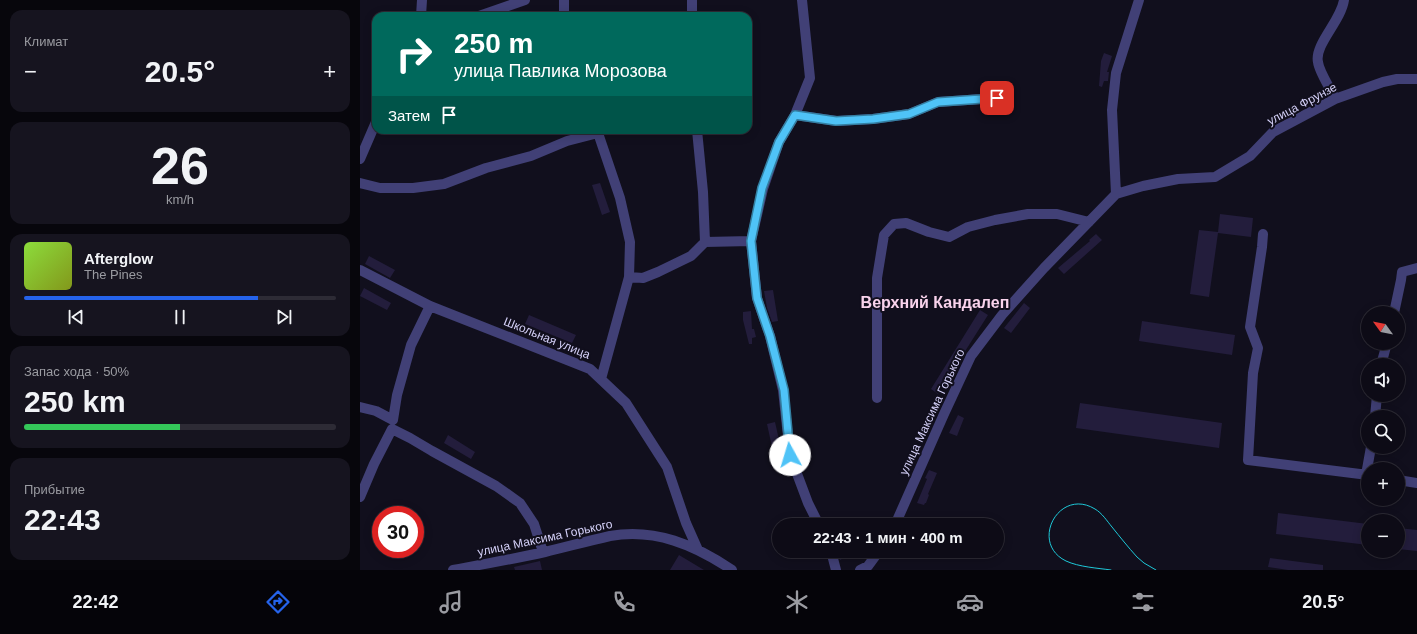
<!DOCTYPE html>
<html lang="ru">
<meta charset="utf-8">
<style>
body{margin:0;font-family:Arial,sans-serif;background:#16141f;color:#f1f3f6;height:100vh;display:flex;flex-direction:column;font-size:15px;white-space:nowrap}
*{box-sizing:border-box;margin:0}
p{font-size:13px;color:#9a9ba1}
.icon{flex:none;width:22px;height:22px;fill:none;stroke:currentColor;stroke-width:2;stroke-linecap:round;stroke-linejoin:round}
.map{position:relative;flex:1;overflow:hidden}
.panel{display:flex;flex-direction:column;gap:10px;padding:10px;background:#07060c;width:360px}
.panel>*{flex:none}
.hud{position:absolute;left:12px;top:12px;width:380px;height:122px;border-radius:12px;box-shadow:0 2px 10px #0003,0 0 0 1px #2d2b35;background:#00695c;color:#fff;overflow:hidden}
.needle{width:26px;rotate:303deg}
.tools{position:absolute;left:1001px;top:306px;display:grid;gap:8px}
.tools a{display:grid;place-items:center;width:44px;height:44px;border-radius:50%;background:#0d0b16;box-shadow:0 2px 10px #0003,0 0 0 1px #2d2b35;font-size:20px}
.speed{position:absolute;left:12px;top:506px;display:flex;gap:8px;font-size:20px;font-weight:700;text-align:center}
.speed>*{display:grid;place-content:center;width:52px;height:52px;border-radius:50%;background:#0d0b16;box-shadow:0 2px 10px #0003,0 0 0 1px #2d2b35;line-height:1}
.speed .limit{border:6px solid #d22;background:#fff;color:#111}
.pin{position:absolute;display:grid;place-items:center;width:34px;height:34px;color:#fff;margin:-17px;border-radius:8px;box-shadow:0 2px 6px #0006}
.me{position:absolute;width:44px;margin:-22px;rotate:354deg;stroke-linejoin:round;filter:drop-shadow(0 0 3px #0008)}
.turn{display:flex;align-items:center;gap:14px;height:84px;padding:0 16px;font-size:18px}
.turn .icon{width:52px;height:52px;stroke-width:2.5}
.turn b{display:block;font-size:28px;line-height:34px}
.then{display:flex;align-items:center;height:38px;padding:0 16px;background:#0003;gap:8px;font-size:15px}
.big{font-size:30px;font-weight:700;line-height:1.1}
.panel .tile{flex:1;display:flex;flex-direction:column;justify-content:center;gap:6px;min-width:0;padding:0 14px;border-radius:12px;background:#16141f}
.panel .dial{align-items:center;gap:0}
.dial b{font-size:52px;line-height:1}
.song{display:flex;align-items:center;gap:12px}
.cover{width:48px;height:48px;border-radius:6px;background:linear-gradient(135deg,hsl(90 70% 55%),hsl(70 70% 35%))}
.played{height:4px;border-radius:2px;background:linear-gradient(90deg,#2563eb 75%,#2d2b35 75%)}
.keys{display:flex;justify-content:space-around;direction:ltr}
.heat{display:flex;justify-content:space-between;align-items:center;font-size:22px;direction:ltr}
.charge{height:6px;border-radius:3px;background:linear-gradient(90deg,#34c759 50%,#2d2b35 0)}
.trip{position:absolute;left:412px;top:518px;width:232px;height:40px;border-radius:20px;background:#0d0b16;box-shadow:0 2px 10px #0003,0 0 0 1px #2d2b35;font-weight:700;line-height:40px;text-align:center}
.tabs{display:flex;height:64px;justify-content:space-around;align-items:center;background:#050409;color:#9a9ba1}
.tabs .icon{width:28px;height:28px}
.tabs .active{color:#2563eb}
.tabs b{font-size:18px;color:#f1f3f6}
main{display:flex;flex:1;min-height:0}
.map>svg:first-child{display:block}
</style>
<main>
<section class="panel">
<div class="tile"><p>Климат</p>
<div class="heat"><a>−</a><b class="big">20.5°</b><a>+</a></div>
</div>
<div class="tile dial"><b>26</b><p>km/h</p></div>
<div class="tile">
<div class="song"><i class="cover"></i><div><b>Afterglow</b><p>The Pines</p></div></div>
<div class="played"></div>
<div class="keys"><svg class="icon" aria-label="previous" viewBox="0 0 24 24"><path d="M18 5L8 12l10 7zM5 5v14"/></svg><svg class="icon" aria-label="pause" viewBox="0 0 24 24"><path d="M8 5v14M16 5v14"/></svg><svg class="icon" aria-label="next" viewBox="0 0 24 24"><path d="M6 5l10 7-10 7zM19 5v14"/></svg></div>
</div>
<div class="tile"><p>Запас хода · 50%</p><b class="big">250 km</b><div class="charge"></div></div>
<div class="tile"><p>Прибытие</p><b class="big">22:43</b></div>
</section>
<div class="map">
<svg width="1057" height="570" viewBox="0 0 1057 570">
<rect width="100%" height="100%" fill="#110f1d"/>
<!-- building -->
<path fill="#231d3c" d="M 744,53 L 752,56 L 747,72 L 749,72 L 748,81 L 744,81 L 742,87 L 739,86 L 741,61 Z
M 240,183 L 250,212 L 242,215 L 232,185 Z
M 860,214 L 893,218 L 891,237 L 858,233 L 849,297 L 830,294 L 839,230 L 858,232 Z
M 736,234 L 742,240 L 704,274 L 698,268 L 730,241 L 729,240 Z
M 9,256 L 35,270 L 30,278 L 5,264 Z
M 4,288 L 31,303 L 27,310 L 0,296 Z
M 413,290 L 418,321 L 412,322 L 407,308 L 404,291 Z
M 664,303 L 670,308 L 651,333 L 644,328 Z
M 620,310 L 628,315 L 578,394 L 571,389 Z
M 391,311 L 392,329 L 394,329 L 396,337 L 392,338 L 392,344 L 389,344 L 383,320 L 383,312 Z
M 169,315 L 216,335 L 212,343 L 165,324 Z
M 782,321 L 875,335 L 872,355 L 779,341 Z
M 720,403 L 862,423 L 859,448 L 716,428 Z
M 598,415 L 604,418 L 597,436 L 589,433 Z
M 415,422 L 422,453 L 414,456 L 407,424 Z
M 88,435 L 115,452 L 111,459 L 84,443 Z
M 569,470 L 577,473 L 568,494 L 569,495 L 566,503 L 565,503 L 564,505 L 557,503 L 567,479 L 565,478 Z
M 918,513 L 1008,524 L 1008,545 L 916,534 Z
M 1038,528 L 1057,530 L 1057,551 L 1038,549 Z
M 478,551 L 497,551 L 480,560 Z
M 319,555 L 344,570 L 310,570 Z
M 910,558 L 963,565 L 963,570 L 928,570 L 908,567 Z
M 180,561 L 182,570 L 155,570 L 154,567 Z"/>
<g fill="none" stroke-linecap="round" stroke-linejoin="round">
<!-- minor -->
<path stroke="#414076" stroke-width="10" d="M 332,0 L 332,16
M 442,0 L 450,78 L 435,115 L 419,142 L 403,189 L 391,241 L 397,298 L 410,336 L 423,390 L 430,455 L 448,503 L 459,525
M 61,16 L 62,0
M 119,16 L 165,0
M 204,16 L 204,0
M 975,99 C 971,89 959,72 958,62 C 954,45 981,21 984,0
M 435,115 L 477,121 L 513,119 L 549,114 L 578,102 L 637,98
M 237,130 L 260,198 L 270,242 L 269,277 L 241,379
M 337,130 L 343,192 L 345,242
M 0,159 L 16,122
M 0,183 L 20,188 L 53,188 L 84,184 L 126,168 L 171,156 L 207,141 L 238,133
M 756,194 L 783,186 L 818,179 L 855,177 L 890,156 L 913,132 L 975,99 L 1023,82 L 1037,79 L 1057,79
M 756,194 L 752,110 L 756,73 L 779,0
M 903,234 L 902,247 L 890,327 L 898,348 L 893,373 L 888,460 L 1008,475
M 0,270 L 70,306 L 230,369 L 266,403 L 307,467 L 326,523 L 338,550
M 269,277 L 283,278 L 298,272 L 331,256 L 345,242 L 391,241
M 1034,313 L 1041,280 L 1042,272 L 1057,268
M 1021,365 L 1027,343
M 517,398 L 517,278 L 524,235 L 534,224 L 546,223 L 569,232 L 589,237 L 608,227 L 635,220 L 668,214 L 697,214 L 729,222
M 0,407 L 16,411 L 33,420 L 37,395 L 51,345 L 70,306
M 1015,417 L 1017,395
M 1006,475 L 1011,447
M 1038,480 L 1057,483
M 0,497 L 14,464 L 32,429 L 50,438 L 72,451 L 136,486 L 160,503 L 174,524 L 183,552
M 535,525 L 584,414 L 611,356 L 642,315 L 684,268 L 756,194
M 471,551 L 476,570
M 93,570 C 123,564 154,559 185,552 C 206,547 228,541 250,536 C 295,528 335,545 372,570
M 500,570 L 508,566 L 519,551"/>
<!-- tram -->
<path stroke="#1ec8d8" stroke-width="1" d="M 751,570 C 737,568 719,567 706,561 C 669,543 699,487 735,509 C 742,513 747,521 752,527 C 760,537 768,547 777,557 L 784,563 L 796,570"/>
</g>
<g fill="none" stroke-linecap="round" stroke-linejoin="round">
<defs>
<path id="route" d="M 430,455 L 424,390 L 410,336 L 397,298 L 391,241 L 402,188 L 419,142 L 435,115 L 476,121 L 513,119 L 549,114 L 578,102 L 637,98"/>
</defs>
<!-- route casing -->
<use href="#route" stroke="#337fa1" stroke-width="10"/>
<!-- route -->
<use href="#route" stroke="#4fc3f7" stroke-width="7"/>
</g>
<g text-anchor="middle" stroke-width="4" stroke-linejoin="round" paint-order="stroke">
<!-- street labels -->
<g font-size="12" fill="#d5d1f9" stroke="#110f1d">
<text transform="translate(942 104) rotate(-28)" y="4">улица Фрунзе</text>
<text transform="translate(187 338) rotate(22)" y="4">Школьная улица</text>
<text transform="translate(572 412) rotate(-65)" y="4">улица Максима Горького</text>
<text transform="translate(185 538) rotate(-12)" y="4">улица Максима Горького</text>
</g>
<!-- district labels -->
<g font-size="16" font-weight="bold" fill="#f9d3ec" stroke="#110f1d">
<text x="575" y="308">Верхний Кандалеп</text>
</g>
</g>
</svg>
<div class="tools">
<a><svg class="needle" viewBox="-14 -14 28 28"><path d="M0-13l5 13h-10z" fill="#e53935"/><path d="M0 13l5-13h-10z" fill="#9a9ba1"/></svg></a>
<a><svg class="icon" aria-label="sound" viewBox="0 0 24 24"><path d="M4 9h4l5-4v14l-5-4H4zM17 9q2 3 0 6"/></svg></a>
<a><svg class="icon" aria-label="search" viewBox="0 0 24 24"><circle cx="10" cy="10" r="6"/><path d="M15 15l6 6"/></svg></a>
<a>+</a>
<a>−</a>
</div>
<div class="speed"><div class="limit">30</div></div>
<div class="pin" style="left:637px;top:98px;background:#d93025"><svg class="icon" aria-label="arrive" viewBox="0 0 24 24"><path d="M6 21V4h12l-3 4 3 4H6"/></svg></div>
<svg class="me" style="left:430px;top:455px" viewBox="-20 -20 40 40"><circle r="19" fill="#fff"/><path d="M0-13L10 11 0 6-10 11z" fill="#4fc3f7"/></svg>
<div class="trip">22:43 · 1 мин · 400 m</div>
<div class="hud">
<div class="turn"><svg class="icon" aria-label="right" viewBox="0 0 24 24"><path d="M7 20v-9h11M14 6l5 5-5 5"/></svg><div><b>250 m</b>улица Павлика Морозова</div></div>
<div class="then">Затем<svg class="icon" aria-label="arrive" viewBox="0 0 24 24"><path d="M6 21V4h12l-3 4 3 4H6"/></svg></div>
</div>
</div>
</main>
<nav class="tabs">
<b>22:42</b>
<svg class="icon active" aria-label="directions" viewBox="0 0 24 24"><path d="M12 3l9 9-9 9-9-9zM9 14v-3h6M13 9l2 2-2 2"/></svg>
<svg class="icon" aria-label="music" viewBox="0 0 24 24"><path d="M9 18V5l10-2v13"/><circle cx="6" cy="18" r="3"/><circle cx="16" cy="16" r="3"/></svg>
<svg class="icon" aria-label="phone" viewBox="0 0 24 24"><path d="M5 4h4l2 5-3 2q2 4 5 5l2-3 5 2v4C11 20 4 13 5 4z"/></svg>
<svg class="icon" aria-label="climate" viewBox="0 0 24 24"><path d="M12 3v18M4 7l16 10M4 17L20 7"/></svg>
<svg class="icon" aria-label="car" viewBox="0 0 24 24"><path d="M5 17H2v-5l4-1 3-4h7l3 4 3 1v5h-3M9 17h6M6 11h13"/><circle cx="7" cy="17" r="2"/><circle cx="17" cy="17" r="2"/></svg>
<svg class="icon" aria-label="filters" viewBox="0 0 24 24"><path d="M4 7h16M4 17h16"/><circle cx="9" cy="7" r="2"/><circle cx="15" cy="17" r="2"/></svg>
<b>20.5°</b>
</nav>
